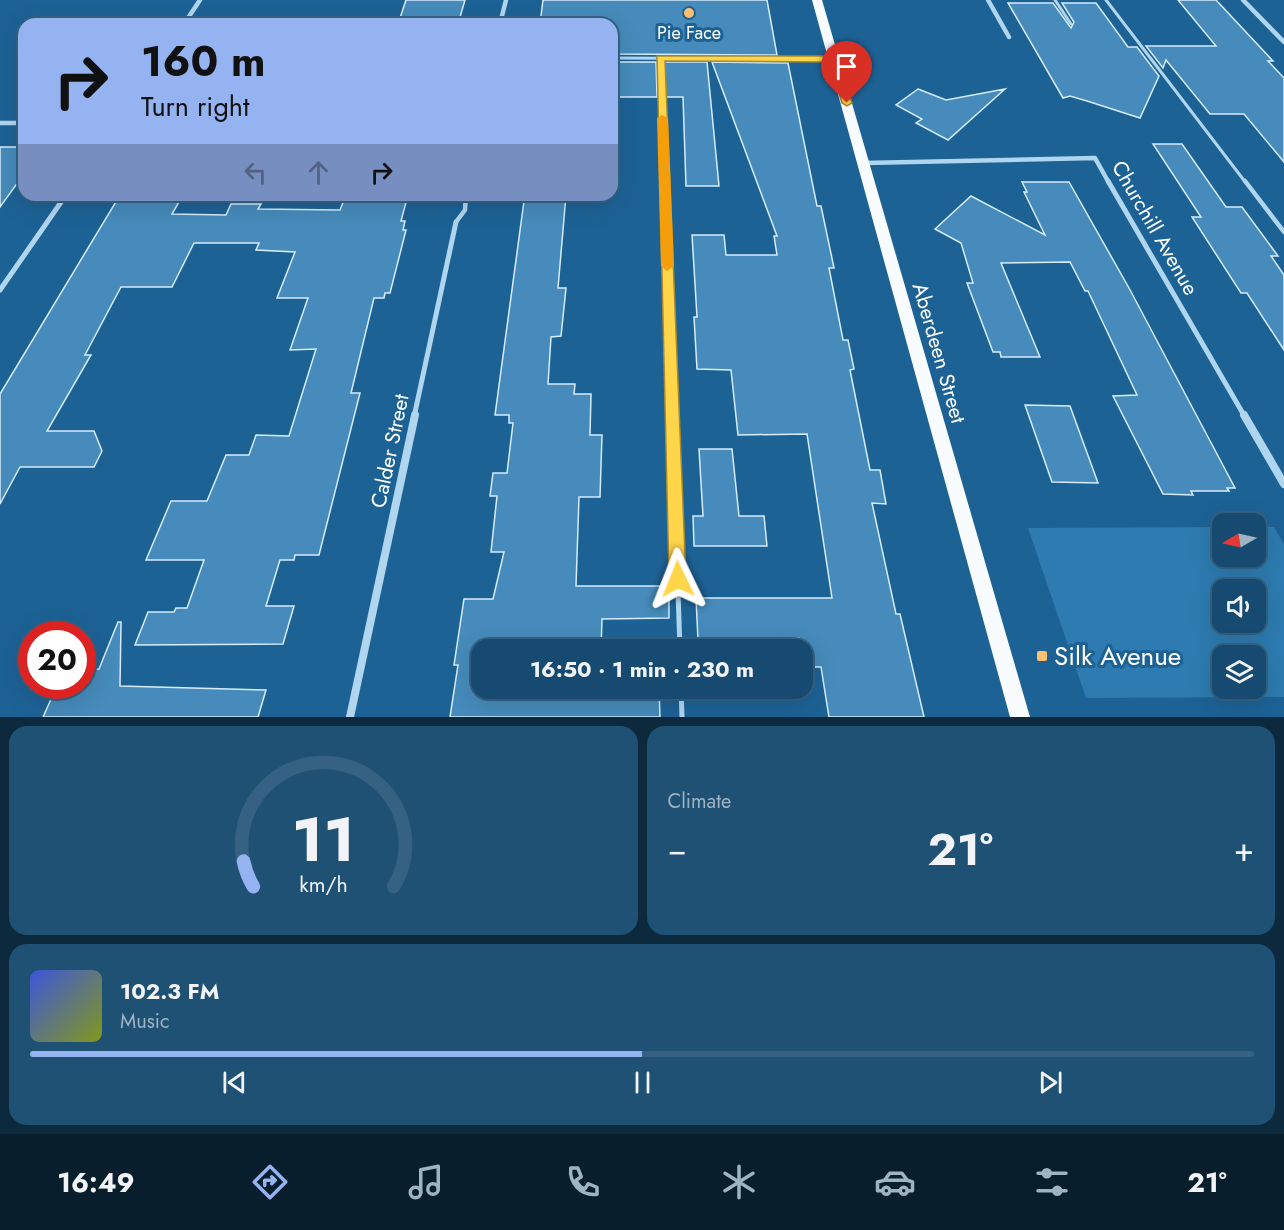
<!DOCTYPE html>
<meta charset="utf-8">
<style>
body{margin:0;font-family:Jost,sans-serif;background:#1f5175;color:#f1f3f6;height:100vh;display:flex;flex-direction:column;font-size:22px;white-space:nowrap}
*{box-sizing:border-box;margin:0}
p{font-size:20px;color:#9eb3c3}
.icon{flex:none;width:33px;height:33px;fill:none;stroke:currentColor;stroke-width:2;stroke-linecap:round;stroke-linejoin:round}
.map{position:relative;height:717px;overflow:hidden}
.panel{display:flex;flex-direction:column;gap:9px;padding:9px;background:#0c293e;flex:1}
.panel>*{flex:none}
.top-card{position:absolute;left:18px;top:18px;width:600px;height:183px;border-radius:18px;box-shadow:0 6px 24px #0002,0 0 0 2px #356283;background:#95b2f1;color:#111;overflow:hidden}
.needle{width:39px;rotate:261deg}
.tools{position:absolute;left:1212px;top:513px;display:grid;gap:12px}
.tools a{display:grid;place-items:center;width:54px;height:54px;border-radius:12px;background:#164a70;box-shadow:0 6px 24px #0002,0 0 0 2px #356283;font-size:30px}
.speed{position:absolute;left:18px;top:621px;display:flex;gap:12px;font-size:30px;font-weight:700;text-align:center}
.speed>*{display:grid;place-content:center;width:78px;height:78px;border-radius:50%;background:#164a70;box-shadow:0 6px 24px #0002,0 0 0 2px #356283;line-height:1}
.speed .limit{border:9px solid #d22;background:#fff;color:#111}
.pin{position:absolute;display:grid;place-items:center;width:51px;height:51px;color:#fff;margin:-62px -26px;border-radius:50% 50% 50% 0;rotate:-45deg;box-shadow:0 0 6px #0007}
.pin .icon{rotate:45deg}
.me{position:absolute;width:66px;margin:-33px;rotate:358deg;stroke-linejoin:round;filter:drop-shadow(0 0 4px #0008)}
.turn{display:flex;align-items:center;gap:21px;height:126px;padding:0 24px;font-size:27px}
.turn .icon{width:78px;height:78px;stroke-width:2.5}
.turn b{display:block;font-size:42px;line-height:51px}
.lanes{display:flex;align-items:center;height:57px;padding:0 24px;background:#0003;justify-content:center;gap:30px;direction:ltr}
.lanes .off{opacity:.35}
.big{font-size:45px;font-weight:700;line-height:1.1}
.panel .card{flex:1;display:flex;flex-direction:column;justify-content:center;gap:9px;min-width:0;padding:0 21px;border-radius:18px;background:#1f5175}
.panel .dial{align-items:center;gap:0}
.dial svg{height:156px;overflow:visible;fill:none;stroke:#356283;stroke-width:7;stroke-linecap:round;text-anchor:middle}
.dial text{fill:#f1f3f6;stroke:none}
.song{display:flex;align-items:center;gap:18px}
.cover{width:72px;height:72px;border-radius:9px;background:linear-gradient(135deg,hsl(230 70% 55%),hsl(70 70% 35%))}
.played{height:6px;border-radius:3px;background:linear-gradient(90deg,#95b2f1 50%,#356283 50%)}
.keys{display:flex;justify-content:space-around;direction:ltr}
.heat{display:flex;justify-content:space-between;align-items:center;font-size:33px;direction:ltr}
.panel .tiles{flex:1;display:grid;gap:9px;grid-template-columns:1fr 1fr}
.card:last-child{grid-column:span 2}
.trip{position:absolute;left:471px;top:639px;width:342px;height:60px;border-radius:18px;background:#164a70;box-shadow:0 6px 24px #0002,0 0 0 2px #356283;font-weight:700;line-height:60px;text-align:center}
.tab-bar{display:flex;height:96px;justify-content:space-around;align-items:center;background:#091e2d;color:#9eb3c3}
.tab-bar .icon{width:42px;height:42px}
.tab-bar .current{color:#95b2f1}
.tab-bar b{font-size:27px;color:#f1f3f6}
.map>svg:first-child{display:block}
</style>
<div class="map">
<svg width="1284" height="717" viewBox="0 0 1284 717">
<rect width="100%" height="100%" fill="#1d6295"/>
<!-- green -->
<path fill="#2d7bb0" fill-rule="evenodd" d="M 1222,527 L 1222,556 L 1256,556 L 1256,527 L 1274,527 L 1284,544 L 1284,697 L 1086,698 L 1028,528 ZM 1222,590 L 1256,590 L 1256,622 L 1222,622 ZM 1222,656 L 1256,656 L 1256,688 L 1222,688 Z"/>
<!-- building -->
<path fill="#468bbb" stroke="#d6ecfa" stroke-width="1.5" d="M 406,0 L 465,0 L 458,24 L 398,24 Z
M 543,0 L 767,0 L 777,55 L 612,54 L 612,24 L 540,24 Z
M 1178,0 L 1216,0 L 1273,61 L 1268,61 L 1284,78 L 1284,162 L 1244,114 L 1210,114 L 1166,60 L 1163,68 L 1146,46 L 1216,46 Z
M 1008,3 L 1053,3 L 1071,28 L 1074,22 L 1062,3 L 1096,3 L 1128,47 L 1137,47 L 1159,76 L 1140,118 L 1087,101 L 1070,96 L 1063,98 Z
M 612,62 L 656,62 L 657,97 L 612,97 Z
M 664,62 L 707,62 L 719,186 L 686,186 L 683,97 L 665,97 Z
M 712,62 L 788,63 L 817,206 L 821,206 L 834,268 L 829,268 L 843,340 L 848,340 L 854,369 L 850,370 L 870,470 L 880,470 L 886,504 L 872,503 L 896,614 L 900,614 L 924,717 L 829,717 L 821,667 L 803,667 L 799,638 L 698,640 L 696,598 L 832,598 L 807,434 L 738,435 L 731,370 L 697,369 L 694,317 L 697,317 L 692,235 L 724,235 L 726,255 L 777,255 L 774,236 L 777,236 Z
M 918,89 L 946,100 L 1005,89 L 948,140 L 916,123 L 922,119 L 896,105 Z
M 1153,144 L 1182,144 L 1226,207 L 1242,207 L 1278,256 L 1271,256 L 1284,275 L 1284,350 L 1247,293 L 1241,293 L 1192,217 L 1201,217 Z
M 0,147 L 24,147 L 24,174 L 0,207 Z
M 1022,182 L 1069,182 L 1129,288 L 1235,488 L 1227,488 L 1229,491 L 1191,491 L 1193,495 L 1163,494 L 1113,396 L 1137,395 L 1088,291 L 1085,291 L 1070,262 L 1001,263 L 1040,357 L 1001,357 L 1000,352 L 993,352 L 967,283 L 973,283 L 961,243 L 935,229 L 971,196 L 1045,235 L 1024,192 L 1027,192 Z
M 120,195 L 183,195 L 172,214 L 226,215 L 231,204 L 261,204 L 258,209 L 340,210 L 346,195 L 408,195 L 401,221 L 405,221 L 403,230 L 406,230 L 390,293 L 385,293 L 384,298 L 374,298 L 351,393 L 360,393 L 319,555 L 295,555 L 294,560 L 280,560 L 266,606 L 294,606 L 283,644 L 135,645 L 148,612 L 174,612 L 176,608 L 187,608 L 204,560 L 146,560 L 171,501 L 207,501 L 226,455 L 249,455 L 256,435 L 289,436 L 316,349 L 290,350 L 308,298 L 277,298 L 295,252 L 256,250 L 259,243 L 194,243 L 172,287 L 121,287 L 85,355 L 91,355 L 47,431 L 94,431 L 102,451 L 94,467 L 20,467 L 0,504 L 0,394 Z
M 533,195 L 566,195 L 558,288 L 566,288 L 561,336 L 551,337 L 548,384 L 575,384 L 574,394 L 591,394 L 590,435 L 602,435 L 600,497 L 579,497 L 576,586 L 669,586 L 669,618 L 602,619 L 601,650 L 482,650 L 482,688 L 659,688 L 660,717 L 450,717 L 458,665 L 454,665 L 464,599 L 493,599 L 504,552 L 491,552 L 497,496 L 490,496 L 493,473 L 507,473 L 513,423 L 509,423 L 509,415 L 495,415 L 524,201 L 532,201 Z
M 1025,405 L 1070,406 L 1098,483 L 1052,482 Z
M 699,449 L 732,449 L 739,516 L 764,516 L 767,546 L 694,546 L 693,516 L 703,516 Z
M 118,622 L 121,622 L 120,686 L 266,690 L 258,717 L 43,717 L 57,686 L 82,686 L 82,670 L 99,669 Z"/>
<g fill="none" stroke-linecap="round" stroke-linejoin="round">
<!-- lane-far2 -->
<path stroke="#b0d5ef" stroke-width="3" d="M 1055,0 L 1071,24
M 1106,0 L 1246,183
M 612,58 L 834,59
M 660,59 L 664,183"/>
<!-- lane-far1 -->
<path stroke="#b0d5ef" stroke-width="4.5" d="M 664,181 L 672,417
M 1245,181 L 1284,232
M 456,222 L 465,210 L 466,195"/>
<!-- lane -->
<path stroke="#b0d5ef" stroke-width="5" d="M 672,415 L 680,650
M 681,688 L 682,717"/>
<!-- street-far2 -->
<path stroke="#b0d5ef" stroke-width="4.5" d="M 988,0 L 1009,37
M 1243,0 L 1284,42
M 184,24 L 200,0
M 500,24 L 506,0
M 0,123 L 24,123
M 864,163 L 1095,158 L 1109,183"/>
<!-- street-far1 -->
<path stroke="#b0d5ef" stroke-width="5" d="M 1108,181 L 1245,417
M 0,290 L 66,195
M 414,417 L 456,222"/>
<!-- street -->
<path stroke="#b0d5ef" stroke-width="8" d="M 1244,415 L 1284,484
M 350,717 L 415,415"/>
<!-- primary -->
<path fill="#f8fcff" fill-rule="evenodd" d="M 812,0 L 822,0 L 1030,717 L 1010,717 Z"/>
</g>
<!-- route -->
<path fill="#ffd54a" stroke="#a68a30" stroke-width="1.5" d="M 657,56 L 834,56 L 839,59 L 852,103 L 847,106 L 842,103 L 830,62 L 665,61 L 686,579 L 684,584 L 678,587 L 672,584 L 669,579 Z"/>
<!-- slow -->
<path fill="#f59e0b" d="M 662,115 L 668,118 L 674,266 L 667,271 L 661,266 L 657,118 Z"/>
<!-- markers -->
<g fill="#fec06f" stroke="#1d6295" stroke-width="2">
<circle cx="689" cy="13" r="6"/>
<rect x="1036" y="650" width="12" height="12" rx="3"/>
</g>
<g text-anchor="middle" stroke-width="6" stroke-linejoin="round" paint-order="stroke">
<!-- far-poi labels -->
<g font-size="18" fill="#fff" stroke="#1d6295">
<text x="689" y="39">Pie Face</text>
</g>
<!-- street labels -->
<g font-size="21" fill="#fff" stroke="#1d6295">
<text transform="translate(1155 228) rotate(60)" y="7">Churchill Avenue</text>
<text transform="translate(939 353) rotate(74)" y="7">Aberdeen Street</text>
<text transform="translate(390 451) rotate(-78)" y="7">Calder Street</text>
</g>
<!-- near-poi labels -->
<g font-size="26" fill="#fff" stroke="#1d6295" text-anchor="start">
<text x="1054" y="665">Silk Avenue</text>
</g>
</g>
</svg>
<div class="tools">
<a><svg class="needle" viewBox="-14 -14 28 28"><path d="M0-13l5 13h-10z" fill="#e53935"/><path d="M0 13l5-13h-10z" fill="#9eb3c3"/></svg></a>
<a><svg class="icon" aria-label="sound" viewBox="0 0 24 24"><path d="M4 9h4l5-4v14l-5-4H4zM17 9q2 3 0 6"/></svg></a>
<a><svg class="icon" aria-label="layers" viewBox="0 0 24 24"><path d="M12 4l9 5-9 5-9-5zM3 14l9 5 9-5"/></svg></a>
</div>
<div class="speed"><div class="limit">20</div></div>
<div class="pin" style="left:847px;top:103px;background:#d93025"><svg class="icon" aria-label="arrive" viewBox="0 0 24 24"><path d="M6 21V4h12l-3 4 3 4H6"/></svg></div>
<svg class="me" style="left:678px;top:579px" viewBox="-20 -20 40 40"><path d="M0-17L14 15 0 8-14 15z" fill="#ffd54a" stroke="#fff" stroke-width="4"/></svg>
<div class="trip">16:50 · 1 min · 230 m</div>
<div class="top-card">
<div class="turn"><svg class="icon" aria-label="right" viewBox="0 0 24 24"><path d="M7 20v-9h11M14 6l5 5-5 5"/></svg><div><b>160 m</b>Turn right</div></div>
<div class="lanes"><svg class="icon off" aria-label="left" viewBox="0 0 24 24"><path d="M17 20v-9H6M10 6l-5 5 5 5"/></svg><svg class="icon off" aria-label="ahead" viewBox="0 0 24 24"><path d="M12 20V5M6 11l6-6 6 6"/></svg><svg class="icon" aria-label="right" viewBox="0 0 24 24"><path d="M7 20v-9h11M14 6l5 5-5 5"/></svg></div>
</div>
</div>
<section class="panel">
<div class="tiles">
<div class="card dial"><svg viewBox="0 0 100 80">
<path d="M14 69A42 42 0 1 1 86 69"/>
<path d="M14 69A42 42 0 0 1 9 56" stroke="#95b2f1"/>
<text x="50" y="56" font-size="32" font-weight="700">11</text>
<text x="50" y="72" font-size="11">km/h</text>
</svg></div>
<div class="card"><p>Climate</p>
<div class="heat"><a>−</a><b class="big">21°</b><a>+</a></div>
</div>
<div class="card">
<div class="song"><i class="cover"></i><div><b>102.3 FM</b><p>Music</p></div></div>
<div class="played"></div>
<div class="keys"><svg class="icon" aria-label="previous" viewBox="0 0 24 24"><path d="M18 5L8 12l10 7zM5 5v14"/></svg><svg class="icon" aria-label="pause" viewBox="0 0 24 24"><path d="M8 5v14M16 5v14"/></svg><svg class="icon" aria-label="next" viewBox="0 0 24 24"><path d="M6 5l10 7-10 7zM19 5v14"/></svg></div>
</div>
</div>
</section>
<nav class="tab-bar">
<b>16:49</b>
<svg class="icon current" aria-label="directions" viewBox="0 0 24 24"><path d="M12 3l9 9-9 9-9-9zM9 14v-3h6M13 9l2 2-2 2"/></svg>
<svg class="icon" aria-label="music" viewBox="0 0 24 24"><path d="M9 18V5l10-2v13"/><circle cx="6" cy="18" r="3"/><circle cx="16" cy="16" r="3"/></svg>
<svg class="icon" aria-label="phone" viewBox="0 0 24 24"><path d="M5 4h4l2 5-3 2q2 4 5 5l2-3 5 2v4C11 20 4 13 5 4z"/></svg>
<svg class="icon" aria-label="climate" viewBox="0 0 24 24"><path d="M12 3v18M4 7l16 10M4 17L20 7"/></svg>
<svg class="icon" aria-label="car" viewBox="0 0 24 24"><path d="M5 17H2v-5l4-1 3-4h7l3 4 3 1v5h-3M9 17h6M6 11h13"/><circle cx="7" cy="17" r="2"/><circle cx="17" cy="17" r="2"/></svg>
<svg class="icon" aria-label="filters" viewBox="0 0 24 24"><path d="M4 7h16M4 17h16"/><circle cx="9" cy="7" r="2"/><circle cx="15" cy="17" r="2"/></svg>
<b>21°</b>
</nav>
